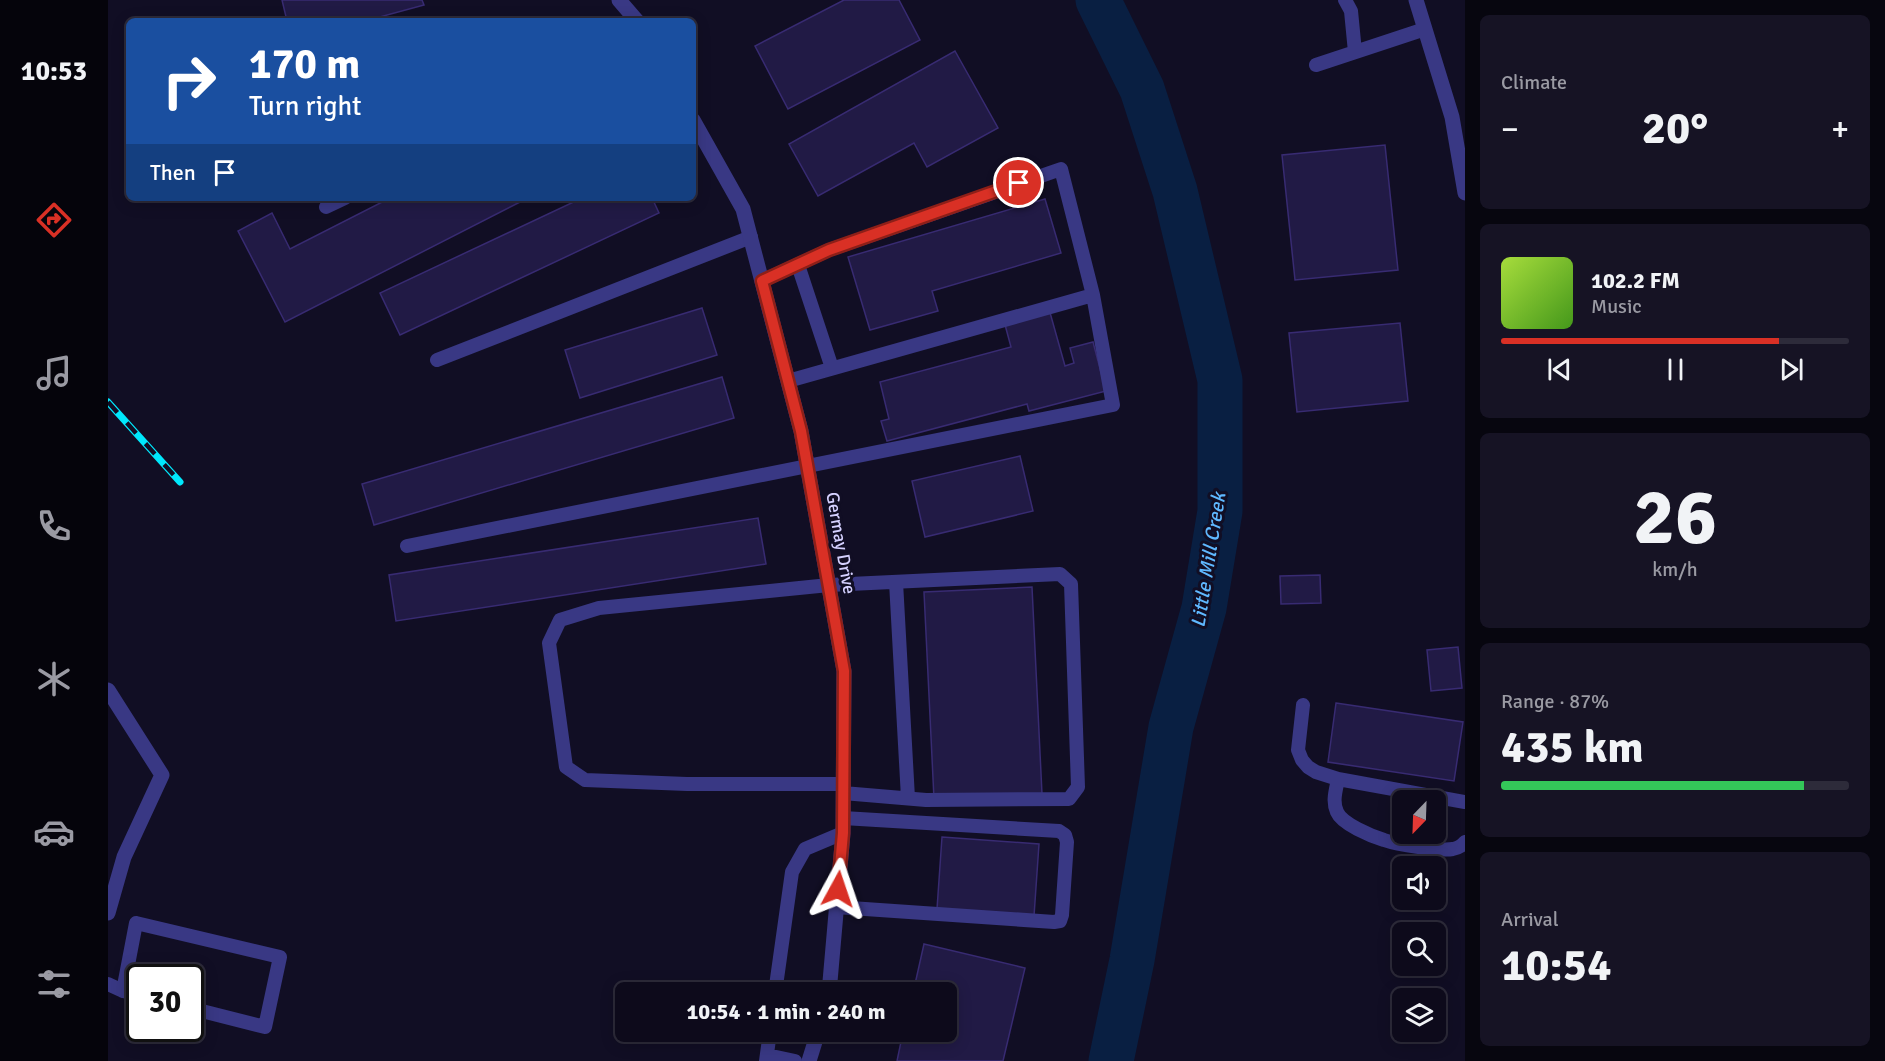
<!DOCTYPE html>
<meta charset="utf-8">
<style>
body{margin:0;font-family:Signika,sans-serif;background:#161324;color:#f1f3f6;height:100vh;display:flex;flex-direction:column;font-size:22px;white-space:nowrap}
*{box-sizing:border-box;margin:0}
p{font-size:20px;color:#9a9aa3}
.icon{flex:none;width:33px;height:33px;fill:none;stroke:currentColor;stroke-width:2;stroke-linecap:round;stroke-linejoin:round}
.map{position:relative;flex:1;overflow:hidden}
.panel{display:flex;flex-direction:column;gap:15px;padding:15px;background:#07060f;width:420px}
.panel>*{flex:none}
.banner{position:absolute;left:18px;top:18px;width:570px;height:183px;border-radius:9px;box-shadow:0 3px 15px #0003,0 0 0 2px #2d2b3a;background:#1a4fa0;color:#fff;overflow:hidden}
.needle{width:39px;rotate:203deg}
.controls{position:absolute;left:1284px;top:790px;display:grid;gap:12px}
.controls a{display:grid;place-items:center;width:54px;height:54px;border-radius:9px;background:#0d0a1b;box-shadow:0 3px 15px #0003,0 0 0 2px #2d2b3a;font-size:30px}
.speed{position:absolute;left:18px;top:964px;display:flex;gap:12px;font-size:30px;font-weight:700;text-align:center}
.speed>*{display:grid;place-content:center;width:78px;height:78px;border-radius:50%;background:#0d0a1b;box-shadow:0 3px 15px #0003,0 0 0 2px #2d2b3a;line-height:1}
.speed .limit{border:3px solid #111;border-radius:9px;background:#fff;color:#111}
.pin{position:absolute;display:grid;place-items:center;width:51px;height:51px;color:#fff;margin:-26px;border:3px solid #fff;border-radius:50%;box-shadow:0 2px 6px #0007}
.me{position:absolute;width:66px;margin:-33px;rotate:5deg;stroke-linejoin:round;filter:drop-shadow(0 0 4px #0008)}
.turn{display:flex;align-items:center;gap:21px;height:126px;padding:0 24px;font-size:27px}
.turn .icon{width:78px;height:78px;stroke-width:2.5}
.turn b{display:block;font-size:42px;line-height:51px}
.then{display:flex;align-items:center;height:57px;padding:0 24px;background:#0003;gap:12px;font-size:22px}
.big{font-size:45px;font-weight:800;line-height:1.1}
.panel .card{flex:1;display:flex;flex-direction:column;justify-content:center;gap:9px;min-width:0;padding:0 21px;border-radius:9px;background:#161324}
.panel .dial{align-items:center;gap:0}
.dial b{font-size:78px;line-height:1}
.song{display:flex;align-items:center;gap:18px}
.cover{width:72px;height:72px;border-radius:9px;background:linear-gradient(135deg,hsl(80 70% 55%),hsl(100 70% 35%))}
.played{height:6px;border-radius:3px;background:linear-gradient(90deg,#d93025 80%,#2d2b3a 80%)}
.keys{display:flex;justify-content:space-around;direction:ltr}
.heat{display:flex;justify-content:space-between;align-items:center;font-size:33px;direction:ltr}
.charge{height:9px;border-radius:4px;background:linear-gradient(90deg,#34c759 87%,#2d2b3a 0)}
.trip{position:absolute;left:507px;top:982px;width:342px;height:60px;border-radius:9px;background:#0d0a1b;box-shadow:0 3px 15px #0003,0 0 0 2px #2d2b3a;font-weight:800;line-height:60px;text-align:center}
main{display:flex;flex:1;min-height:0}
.tabs{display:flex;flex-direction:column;width:108px;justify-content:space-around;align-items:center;background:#05040b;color:#9a9aa3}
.tabs .icon{width:42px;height:42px}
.tabs .current{color:#d93025}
.tabs b{font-size:27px;color:#f1f3f6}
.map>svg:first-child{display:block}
</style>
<main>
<nav class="tabs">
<b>10:53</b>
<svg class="icon current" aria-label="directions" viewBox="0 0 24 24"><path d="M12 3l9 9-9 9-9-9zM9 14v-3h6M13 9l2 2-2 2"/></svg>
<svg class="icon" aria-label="music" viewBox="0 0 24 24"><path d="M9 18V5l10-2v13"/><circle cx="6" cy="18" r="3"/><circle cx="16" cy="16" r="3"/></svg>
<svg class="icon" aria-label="phone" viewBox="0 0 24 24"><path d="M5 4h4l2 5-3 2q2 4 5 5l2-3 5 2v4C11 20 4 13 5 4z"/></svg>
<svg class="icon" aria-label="climate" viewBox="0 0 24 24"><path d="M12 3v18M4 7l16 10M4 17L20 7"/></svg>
<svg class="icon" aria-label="car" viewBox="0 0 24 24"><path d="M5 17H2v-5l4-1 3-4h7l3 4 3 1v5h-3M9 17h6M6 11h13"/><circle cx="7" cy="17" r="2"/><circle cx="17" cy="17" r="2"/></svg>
<svg class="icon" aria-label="filters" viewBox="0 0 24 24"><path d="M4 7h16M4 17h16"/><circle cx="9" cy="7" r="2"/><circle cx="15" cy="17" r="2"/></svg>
</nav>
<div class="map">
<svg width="1357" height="1061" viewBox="0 0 1357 1061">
<rect width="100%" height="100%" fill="#110e24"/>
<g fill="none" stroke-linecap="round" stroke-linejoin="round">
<!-- river -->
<path stroke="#091f42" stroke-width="45" d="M 990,0 L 1034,89 L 1067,191 L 1112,380 L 1112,511 L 1096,608 L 1063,727 L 1024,960 L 1003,1061"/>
</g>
<!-- building -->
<path fill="#211a45" stroke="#382b72" stroke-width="1.5" d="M 174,0 L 314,0 L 316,5 L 257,21 L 179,21 Z
M 736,0 L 791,0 L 812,40 L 680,109 L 647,46 Z
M 847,51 L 890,128 L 819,167 L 806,143 L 710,196 L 681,144 Z
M 1277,145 L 1290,270 L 1187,280 L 1174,155 Z
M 282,198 L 420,198 L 177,322 L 130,231 L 164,213 L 182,249 Z
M 474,198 L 544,198 L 551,213 L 292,335 L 272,293 Z
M 937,199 L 953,253 L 824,291 L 830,311 L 762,330 L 740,257 Z
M 594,308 L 609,355 L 472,398 L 457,350 Z
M 941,309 L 957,366 L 966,363 L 962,348 L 985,342 L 998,391 L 921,411 L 919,404 L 779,441 L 773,421 L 781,419 L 772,382 L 903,347 L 896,321 Z
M 1292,323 L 1300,401 L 1189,412 L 1181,333 Z
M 614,377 L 626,418 L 266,525 L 254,484 Z
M 912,456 L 925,511 L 817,537 L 804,481 Z
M 650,518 L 658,564 L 288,621 L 281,575 Z
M 1212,575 L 1213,603 L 1173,604 L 1172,576 Z
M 924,587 L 934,794 L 826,799 L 816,592 Z
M 1350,647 L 1354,688 L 1323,691 L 1319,650 Z
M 1228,703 L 1355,722 L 1346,781 L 1220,762 Z
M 834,837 L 931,844 L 926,916 L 829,909 Z
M 816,944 L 917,968 L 895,1061 L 789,1061 L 795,1032 L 838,1032 L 838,993 L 805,993 Z"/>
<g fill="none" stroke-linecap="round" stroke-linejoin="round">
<!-- service -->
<path stroke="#393884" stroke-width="14" d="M 1237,0 L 1243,11 L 1247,52
M 1208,65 L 1317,29
M 218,207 L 237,198
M 690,265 L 724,368
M 654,281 L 721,250 L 953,169 L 985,295 L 680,381
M 329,360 L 643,237
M 299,546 L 1005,405 L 985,295
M 788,582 L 800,798
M 1195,705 L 1190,750 L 1194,760 L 1200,767 L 1208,772 L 1230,779 L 1357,802
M 1230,779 C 1228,790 1224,801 1229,812 C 1234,824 1263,836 1276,840 C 1290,845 1331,851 1345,849 C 1350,848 1354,846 1357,842
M 735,784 L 579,784 L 477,780 L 458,767 L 441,643 L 452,620 L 491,608 L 721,585 L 952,574 L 963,584 L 970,787 L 961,799 L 818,800 L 735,793
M 728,907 L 946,922 L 952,921 L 954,915 L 959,842 L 957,835 L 951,831 L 735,818
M 0,984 L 15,991 L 32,995
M 15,991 L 28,923 L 172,957 L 157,1027 L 82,1008
M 667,993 L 684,872 L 697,849 L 735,833
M 659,1055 L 687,1061
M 658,1061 L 662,1032"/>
<!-- minor -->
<path stroke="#393884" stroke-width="15" d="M 511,0 L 529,21
M 1308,0 L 1344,117 L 1357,193
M 585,120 L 635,209 L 693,431 L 736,671 L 735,833 L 721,993
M 0,690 L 54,775 L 16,857 L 0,913
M 701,1061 L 710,1032"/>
<defs>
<path id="rail" d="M 0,402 L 72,482"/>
</defs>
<!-- rail casing -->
<use href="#rail" stroke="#00e8fc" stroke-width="7"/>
<!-- rail -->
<use href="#rail" stroke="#110e24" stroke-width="4.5" stroke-dasharray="14" stroke-linecap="butt"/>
</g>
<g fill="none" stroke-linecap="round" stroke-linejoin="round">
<defs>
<path id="route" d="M 730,889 L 735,833 L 736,671 L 693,431 L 654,281 L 721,250 L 911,183"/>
</defs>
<!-- route casing -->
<use href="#route" stroke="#8d1f18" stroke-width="15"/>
<!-- route -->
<use href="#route" stroke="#d93025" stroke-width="10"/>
</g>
<g text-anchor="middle" stroke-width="6" stroke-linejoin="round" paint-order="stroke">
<!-- street labels -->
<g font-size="18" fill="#d5d1ff" stroke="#110e24">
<text transform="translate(733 543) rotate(80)" y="6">Germay Drive</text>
</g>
<!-- water labels -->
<g font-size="20" font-style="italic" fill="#5fb8ff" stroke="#110e24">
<text transform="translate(1100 560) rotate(-81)" y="7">Little Mill Creek</text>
</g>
</g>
</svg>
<div class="controls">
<a><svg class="needle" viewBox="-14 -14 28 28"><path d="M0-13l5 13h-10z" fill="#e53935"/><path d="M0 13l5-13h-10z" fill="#9a9aa3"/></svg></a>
<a><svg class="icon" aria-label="sound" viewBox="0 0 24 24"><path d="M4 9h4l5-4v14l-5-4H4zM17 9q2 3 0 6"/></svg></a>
<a><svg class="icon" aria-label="search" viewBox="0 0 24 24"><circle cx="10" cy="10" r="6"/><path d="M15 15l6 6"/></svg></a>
<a><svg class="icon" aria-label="layers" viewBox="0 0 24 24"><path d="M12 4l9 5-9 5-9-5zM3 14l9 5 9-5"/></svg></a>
</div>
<div class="speed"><div class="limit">30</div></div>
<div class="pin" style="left:911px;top:183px;background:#d93025"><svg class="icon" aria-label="arrive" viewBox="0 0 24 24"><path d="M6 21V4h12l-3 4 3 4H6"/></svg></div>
<svg class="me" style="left:730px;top:889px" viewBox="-20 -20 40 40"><path d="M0-17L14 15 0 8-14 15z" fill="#d93025" stroke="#fff" stroke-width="4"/></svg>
<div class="trip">10:54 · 1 min · 240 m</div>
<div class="banner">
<div class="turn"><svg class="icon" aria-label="right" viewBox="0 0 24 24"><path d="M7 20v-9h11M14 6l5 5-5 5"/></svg><div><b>170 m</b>Turn right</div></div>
<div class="then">Then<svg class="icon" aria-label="arrive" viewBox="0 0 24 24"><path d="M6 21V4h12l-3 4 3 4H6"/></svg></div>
</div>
</div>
<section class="panel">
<div class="card"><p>Climate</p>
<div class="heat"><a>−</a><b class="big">20°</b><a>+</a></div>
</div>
<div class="card">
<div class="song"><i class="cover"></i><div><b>102.2 FM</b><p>Music</p></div></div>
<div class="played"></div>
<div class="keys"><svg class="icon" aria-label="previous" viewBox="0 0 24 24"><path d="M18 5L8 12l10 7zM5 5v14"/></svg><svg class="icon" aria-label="pause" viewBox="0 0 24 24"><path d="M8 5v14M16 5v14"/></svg><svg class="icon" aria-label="next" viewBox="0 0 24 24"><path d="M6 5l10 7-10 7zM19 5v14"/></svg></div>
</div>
<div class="card dial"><b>26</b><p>km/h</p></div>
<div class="card"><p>Range · 87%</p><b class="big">435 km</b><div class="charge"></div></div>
<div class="card"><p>Arrival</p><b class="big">10:54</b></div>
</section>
</main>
